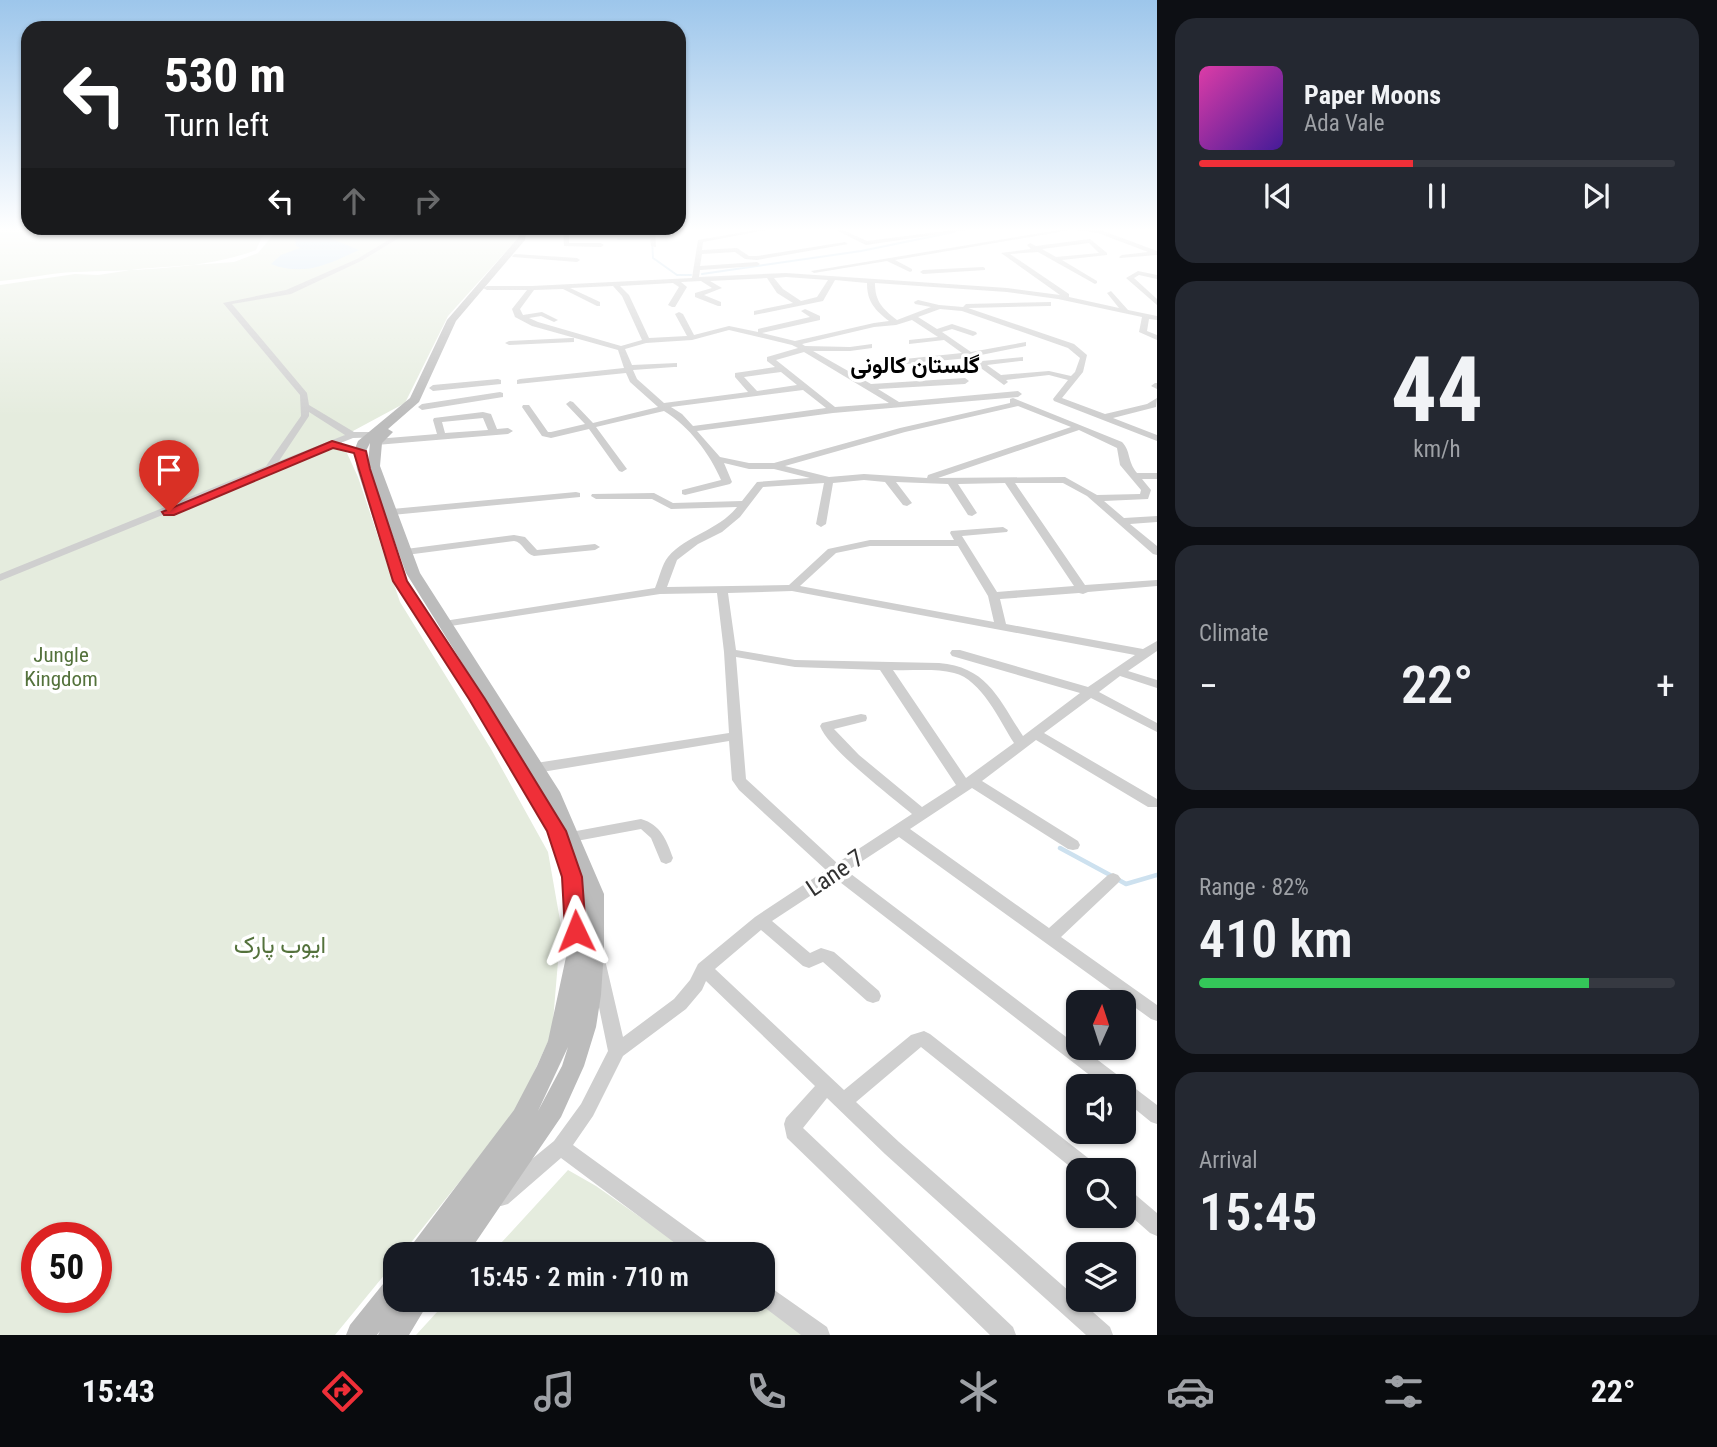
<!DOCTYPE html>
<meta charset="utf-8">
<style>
body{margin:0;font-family:"Roboto Condensed",Vazirmatn,sans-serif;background:#242831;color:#f1f3f6;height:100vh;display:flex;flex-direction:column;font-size:26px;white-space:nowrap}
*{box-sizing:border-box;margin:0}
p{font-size:23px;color:#9ea1a6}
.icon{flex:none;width:38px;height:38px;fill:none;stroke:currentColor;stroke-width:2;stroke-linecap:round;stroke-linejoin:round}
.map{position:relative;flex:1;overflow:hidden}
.drawer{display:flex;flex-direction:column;gap:18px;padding:18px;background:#0d0f14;width:560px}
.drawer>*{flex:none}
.hud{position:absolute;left:21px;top:21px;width:665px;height:214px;border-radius:21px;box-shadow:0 2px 5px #0004;background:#202124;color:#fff;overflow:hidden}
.needle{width:46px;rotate:3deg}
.tools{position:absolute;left:1066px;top:990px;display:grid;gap:14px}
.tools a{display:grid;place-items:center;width:70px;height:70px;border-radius:14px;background:#171b24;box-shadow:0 2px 5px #0004;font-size:35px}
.speed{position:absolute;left:21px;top:1222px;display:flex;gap:14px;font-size:35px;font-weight:700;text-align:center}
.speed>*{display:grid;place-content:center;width:91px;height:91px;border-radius:50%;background:#171b24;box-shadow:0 2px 5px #0004;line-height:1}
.speed .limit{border:10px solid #d22;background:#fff;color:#111}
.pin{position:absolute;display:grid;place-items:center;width:60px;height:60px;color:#fff;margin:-72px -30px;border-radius:50% 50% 50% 0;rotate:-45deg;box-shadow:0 0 7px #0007}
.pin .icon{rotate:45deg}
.me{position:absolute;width:77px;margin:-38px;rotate:358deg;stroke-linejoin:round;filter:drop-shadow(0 0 5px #0008)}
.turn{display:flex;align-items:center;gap:24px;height:147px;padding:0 28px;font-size:32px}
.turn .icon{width:91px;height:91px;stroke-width:2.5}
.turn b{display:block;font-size:49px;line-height:60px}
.lanes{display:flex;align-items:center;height:66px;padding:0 28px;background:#0003;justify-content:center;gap:35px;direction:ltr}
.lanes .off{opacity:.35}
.big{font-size:52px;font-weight:600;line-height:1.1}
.drawer .card{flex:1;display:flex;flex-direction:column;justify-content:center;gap:10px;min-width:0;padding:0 24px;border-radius:21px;background:#242831}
.drawer .dial{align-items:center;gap:0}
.dial b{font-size:91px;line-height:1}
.song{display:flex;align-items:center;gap:21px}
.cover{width:84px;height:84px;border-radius:10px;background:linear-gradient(135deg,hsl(320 70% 55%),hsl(260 70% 35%))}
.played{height:7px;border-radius:4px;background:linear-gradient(90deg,#ef2f38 45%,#363941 45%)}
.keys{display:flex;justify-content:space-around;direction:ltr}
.heat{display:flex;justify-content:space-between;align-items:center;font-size:38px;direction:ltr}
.charge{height:10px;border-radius:5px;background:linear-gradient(90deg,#34c759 82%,#363941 0)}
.trip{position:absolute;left:383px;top:1242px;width:392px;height:70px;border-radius:21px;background:#171b24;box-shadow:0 2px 5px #0004;font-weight:600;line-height:70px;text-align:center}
.tabs{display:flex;height:112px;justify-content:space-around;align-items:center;background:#090b0e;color:#9ea1a6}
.tabs .icon{width:49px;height:49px}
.tabs .current{color:#ef2f38}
.tabs b{font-size:32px;color:#f1f3f6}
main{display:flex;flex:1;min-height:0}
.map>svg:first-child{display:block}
</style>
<main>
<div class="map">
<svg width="1157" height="1335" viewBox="0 0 1157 1335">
<rect width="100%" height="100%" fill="#fff"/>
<!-- green -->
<path fill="#e5ecde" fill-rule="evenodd" d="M 0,230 L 271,230 L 262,237 L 256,250 C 205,270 129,270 75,272 C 50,273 25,279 0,281 Z
M 277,230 L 509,230 L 518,238 L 448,316 L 405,403 L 340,438 L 358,477 L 400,602 L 491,749 L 548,852 L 561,926 L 552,1033 L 516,1111 L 401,1255 L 396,1255 L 395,1262 L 335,1335 L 0,1335 L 0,285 L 75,274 L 98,275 L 138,269 L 234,262 L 258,253 ZM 37,1237 L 96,1237 L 96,1297 L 37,1297 Z
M 568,1170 L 596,1186 L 694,1255 L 490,1255 Z
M 448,1300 L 759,1300 L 808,1335 L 416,1335 Z"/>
<!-- water -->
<path fill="#cde1ef" d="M 312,230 L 400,230 L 380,239 L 333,235 L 330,238 L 359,250 C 329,264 303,277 271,264 L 281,255 L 300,248 L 296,246 L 295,237 L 300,232 Z"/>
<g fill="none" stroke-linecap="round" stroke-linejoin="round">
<!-- stream-far1 -->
<path stroke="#cde1ef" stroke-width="2" d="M 618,239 L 652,238 L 653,258 L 677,275 L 691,275
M 702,274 L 861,251 L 954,232"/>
<!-- stream -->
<path stroke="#cde1ef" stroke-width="4.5" d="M 1060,848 L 1110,875
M 1117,879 L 1126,884 L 1157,875"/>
<!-- minor -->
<path fill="#cfcfcf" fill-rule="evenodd" d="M 405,230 L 412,230 L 361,261 L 291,294 L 232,304 L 307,393 L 309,405 L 354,432 L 383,432 L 388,435 L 386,437 L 353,438 L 273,470 L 271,473 L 266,473 L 0,581 L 0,574 L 266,466 L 301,416 L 300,395 L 223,303 L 286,290 L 357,259 ZM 309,412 L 345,435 L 279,461 L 309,416 Z
M 526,230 L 548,230 C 543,233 531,233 526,230 Z
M 563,230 L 603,230 L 600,232 L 569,230 L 569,243 L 601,243 L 604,245 L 601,247 L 564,246 Z
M 649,230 L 655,230 L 656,247 L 651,246 Z
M 755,230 L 767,230 L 703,242 L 702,250 L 737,248 L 749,256 L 757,256 L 845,242 L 848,244 L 757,260 L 745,259 L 735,252 L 702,254 L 700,266 L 757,262 L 760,264 L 757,266 L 700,270 L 699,277 L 786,273 L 1007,288 L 1060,295 L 1001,253 L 1031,249 L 1027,245 L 1030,243 L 1036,246 L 1090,239 L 1107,253 L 1107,255 L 1062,260 L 1097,281 L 1097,283 L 1095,284 L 1038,252 L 1010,254 L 1069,294 L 1069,297 L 1119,308 L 1107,293 L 1111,291 L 1128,310 L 1157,316 L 1157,320 L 1149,319 L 1147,331 L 1157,335 L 1157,340 L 1139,332 L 1142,317 L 1058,299 L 1007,292 L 875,283 C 875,302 883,309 897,320 L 931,307 L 915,304 L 914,302 L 918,300 L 939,305 L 963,307 L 966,304 L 1051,302 L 1051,306 L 1048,306 L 968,308 L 1074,344 L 1087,355 L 1083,372 L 1062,398 L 1105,414 L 1147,404 L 1157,398 L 1156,407 L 1113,418 L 1157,435 L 1157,441 L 1054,401 L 1053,399 L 1068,380 L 1049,375 L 1006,380 L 1008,382 L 1004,385 L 978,366 L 935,370 L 931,368 L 935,366 L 973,362 L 968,358 L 886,366 L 890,370 L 883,372 L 876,366 L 876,362 L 962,353 L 944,340 L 909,344 L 909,340 L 938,337 L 912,320 L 896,325 L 874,327 L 802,344 L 805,346 L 850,347 L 872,344 L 872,348 L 850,351 L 813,351 L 871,384 L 965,378 L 969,381 L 965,384 L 878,389 L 899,402 L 1018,391 L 1022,394 L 1018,397 L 833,413 L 697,431 L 720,457 L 749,463 L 774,463 L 900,428 L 1010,403 L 1010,399 L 1013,398 L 1122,442 C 1131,451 1127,461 1137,473 L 1157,473 L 1157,479 L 1142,479 L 1151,490 L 1148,499 L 1104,501 L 1124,518 L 1157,516 L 1157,522 L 1130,524 L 1157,546 L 1157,555 L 1153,554 L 1087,496 L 1063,483 L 1015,483 L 1085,585 L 1157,580 L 1157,586 L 1088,592 L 1083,594 L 1079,593 L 1000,599 L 1006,624 L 1143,649 L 1157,641 L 1157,651 L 1128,671 L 1157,680 L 1157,688 L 1120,676 L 1099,692 L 1157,723 L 1157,732 L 1091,698 L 1044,733 L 1157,799 L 1157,807 L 1148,807 L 1036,740 L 982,781 L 1078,841 L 1080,845 L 1078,849 L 1073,850 L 1068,849 L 972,788 L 910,829 L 1049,928 L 1108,875 L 1113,873 L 1118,875 L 1121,879 L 1118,883 L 1061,937 L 1157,1005 L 1157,1021 L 1151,1019 L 899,837 L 847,871 L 1078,1046 L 1078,1048 L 1082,1048 L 1157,1105 L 1157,1124 L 1151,1122 L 1124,1100 L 1124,1087 L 1105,1087 L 836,879 L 772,921 L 810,953 L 821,948 L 834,952 L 879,991 L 881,996 L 879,1001 L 873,1003 L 867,1001 L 823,962 L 809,968 L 803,966 L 761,930 L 715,969 L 844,1090 L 911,1035 L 924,1031 L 930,1034 L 1097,1165 L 1099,1171 L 1078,1171 L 1078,1173 L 921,1047 L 856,1102 L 899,1142 L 1110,1327 L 1113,1335 L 1086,1335 L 885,1154 L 827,1098 L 803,1128 L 1013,1327 L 1016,1335 L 990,1335 L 787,1138 L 784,1124 L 786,1118 L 815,1086 L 706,981 L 702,990 L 686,1009 L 623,1056 L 593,1116 L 573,1145 L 715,1248 L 718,1255 L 691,1255 L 561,1158 L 508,1204 L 501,1206 L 494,1204 L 491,1197 L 494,1190 L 554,1141 L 581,1104 L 608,1051 L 590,964 L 592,959 L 598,957 L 604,959 L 606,964 L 623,1037 L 674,999 L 690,980 L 698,964 L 755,917 L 826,870 L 739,790 L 732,780 L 729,741 L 536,773 L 531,771 L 529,768 L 531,765 L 536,763 L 729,733 L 724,652 L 717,593 L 660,594 L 444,627 L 438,624 L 444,621 L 655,588 C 659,579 662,564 668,557 C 687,535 719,530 737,507 L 671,509 L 652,499 L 596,499 L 591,496 L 592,494 L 654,493 L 673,503 L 742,501 L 757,482 L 810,478 L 774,469 L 749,469 L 724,463 L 732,482 L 730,484 L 685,495 L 682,494 L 682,490 L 721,480 C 710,454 689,426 664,411 L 596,427 L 627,469 L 622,472 L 619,471 L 589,429 L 551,438 L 542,436 L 522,407 L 523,405 L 529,405 L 548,432 L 551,432 L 585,424 L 566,404 L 570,401 L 573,402 L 593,423 L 658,407 L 630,382 L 626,373 L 517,384 L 517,380 L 520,379 L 624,368 L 618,350 L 532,326 L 515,317 L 512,309 L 527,290 L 487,290 L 483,288 L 487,286 L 532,286 L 692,278 L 698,240 ZM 1089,243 L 1099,253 L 1056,257 L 1042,249 ZM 786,277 L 828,280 L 817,297 L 801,301 L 783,289 L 774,278 ZM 767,278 L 777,293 L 793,303 L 754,311 L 754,315 L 823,301 L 835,280 L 867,283 C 867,302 875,310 889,321 L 874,323 L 795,341 L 762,333 L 820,320 L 820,316 L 805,309 L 801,311 L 810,317 L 758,329 L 758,332 L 729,326 L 694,335 L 683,314 L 679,312 L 675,314 L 687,336 L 649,338 L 629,295 L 620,286 L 673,283 L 679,287 L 668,305 L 672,307 L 675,307 L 687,287 L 681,282 L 701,281 L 712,288 L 695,293 L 695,297 L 718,306 L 721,306 L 721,302 L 704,295 L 722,288 L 710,281 ZM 613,286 L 622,296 L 642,340 L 621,346 L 538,322 L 529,318 L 541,316 L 554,322 L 558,320 L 542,312 L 523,315 L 520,309 L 534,290 L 563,289 L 597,306 L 600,306 L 600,302 L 570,288 ZM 940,309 L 962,311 L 1068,348 L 1080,358 L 1075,372 L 1071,376 L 1049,371 L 1001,375 L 987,365 L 1020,361 L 1023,361 L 1023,357 L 982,361 L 976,356 L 1026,346 L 1026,342 L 971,352 L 942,332 L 952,329 L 973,336 L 977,334 L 976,332 L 952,324 L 937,329 L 918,317 ZM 729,330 L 792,345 L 798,348 L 767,357 L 767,361 L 775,367 L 735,373 L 735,377 L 748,392 L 664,403 L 637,379 L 633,370 L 674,367 L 677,367 L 677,363 L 632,365 L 625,349 L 646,343 L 692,340 ZM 804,352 L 889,403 L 835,407 L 776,360 ZM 781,372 L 797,385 L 757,391 L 744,377 ZM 803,390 L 826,408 L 693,426 L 682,414 L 671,407 ZM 1018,406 L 1071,427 L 928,475 L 927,478 L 864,474 L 829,477 L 785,466 L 905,432 ZM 1079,430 L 1117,448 L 1120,465 L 1141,490 L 1140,494 L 1097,495 L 1065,477 L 938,478 ZM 864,480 L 885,482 L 903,505 L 907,506 L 912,503 L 896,482 L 948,484 L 968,515 L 972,516 L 977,513 L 958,484 L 1005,483 L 1074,586 L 997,592 L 962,536 L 1007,532 L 1008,530 L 1003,527 L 951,531 L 950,533 L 954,540 L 870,540 L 828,549 L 789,585 L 667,587 L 677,560 L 698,544 L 722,532 L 740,517 L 763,487 L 824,483 L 816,524 L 821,527 L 826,524 L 833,483 ZM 870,546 L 958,546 L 988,596 L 994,622 L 800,586 L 836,553 ZM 792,591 L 1135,655 L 1088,687 L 960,650 L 952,650 L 950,653 L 952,656 L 1080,693 L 1023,736 C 999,700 988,667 939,663 L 795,660 L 736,650 L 728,593 ZM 736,657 L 795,667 L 880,670 L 956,785 L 922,807 L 859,755 L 834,729 L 866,721 L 867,718 L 866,715 L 861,714 L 822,723 L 820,726 C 828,749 891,796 912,814 L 837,863 L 746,779 ZM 893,670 C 913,671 935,668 954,673 C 981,679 1000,721 1014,743 L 966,778 Z
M 836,230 L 843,230 L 867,241 L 953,230 L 968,230 L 866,245 Z
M 1059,230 L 1071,230 L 895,260 L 912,269 L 912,271 L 910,272 L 887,261 L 814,273 L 811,271 Z
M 1076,230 L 1101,230 L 1157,251 L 1157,255 L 1120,258 L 1119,257 L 1122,255 L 1148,252 L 1098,233 Z
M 515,254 L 577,258 L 580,260 L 577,262 L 513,257 L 512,256 Z
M 983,267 L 985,268 L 985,270 L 923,274 L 920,272 L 923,270 Z
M 1138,271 L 1157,275 L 1157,279 L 1139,275 L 1134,278 L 1157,299 L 1157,305 L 1126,278 Z
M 571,338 L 574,338 L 574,342 L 509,345 L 505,343 L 509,341 Z
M 498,379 L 501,380 L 501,384 L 433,391 L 429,388 L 433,385 Z
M 1155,383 L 1157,383 L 1157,389 L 1151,386 Z
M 500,392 L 503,393 L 503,397 L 422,410 L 418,407 L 422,404 Z
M 483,412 L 491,414 L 497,429 L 508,428 L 513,431 L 508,434 L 376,445 L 371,442 L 376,439 L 437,434 L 433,420 L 434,418 ZM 483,418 L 488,430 L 445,433 L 442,422 Z
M 576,492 L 580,493 L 580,497 L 392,515 L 387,512 L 392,509 Z
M 514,535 L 525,537 L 537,550 L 595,544 L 600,547 L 595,550 L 534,556 C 525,554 523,542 514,541 L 406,555 L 401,552 L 406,549 Z
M 641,819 C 661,825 666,839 673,858 L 671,862 L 666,864 L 661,862 L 651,838 L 641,829 L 571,842 L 566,841 L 564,837 L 566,833 L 571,832 Z
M 1124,1188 L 1131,1191 L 1157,1213 L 1157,1236 L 1150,1233 L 1124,1210 Z
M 763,1284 L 770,1287 L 827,1327 L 830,1335 L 801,1335 L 756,1301 L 763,1300 Z"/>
<!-- secondary -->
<path fill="#bcbcbc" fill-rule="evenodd" d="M 512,230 L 521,230 L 526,233 L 525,240 L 456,321 L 419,402 L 388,429 L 393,432 L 382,443 L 380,466 L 420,573 L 560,792 L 604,894 L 604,950 L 601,995 L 596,1027 L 584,1066 L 561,1117 L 467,1255 L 438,1255 L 441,1248 L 436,1255 L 407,1255 L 411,1246 L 514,1110 L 537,1066 L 548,1041 L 566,957 L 566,905 L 562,877 L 547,831 L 469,699 L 393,581 L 357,469 L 354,451 L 358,441 L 410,398 L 447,320 L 517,239 L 519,236 ZM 370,443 L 368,463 L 366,451 ZM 373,481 L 406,573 L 469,674 L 407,581 ZM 568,1047 L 562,1066 L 538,1111 Z
M 396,1275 L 396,1300 L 430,1300 L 409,1335 L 378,1335 L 380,1331 L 377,1335 L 346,1335 L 350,1325 L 387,1279 Z"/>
</g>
<!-- sky -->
<linearGradient id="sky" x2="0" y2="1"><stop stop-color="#9dc6eb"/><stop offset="0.55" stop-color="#fff"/><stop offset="1" stop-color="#fff" stop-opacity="0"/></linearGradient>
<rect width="1157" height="417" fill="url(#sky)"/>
<!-- route -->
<path fill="#ef2f38" stroke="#9b1f24" stroke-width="2" d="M 332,441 L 366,451 L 370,469 L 407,581 L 485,699 L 566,831 L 582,877 L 586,931 L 583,936 L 576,939 L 568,936 L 565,931 L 562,877 L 547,831 L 469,699 L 393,581 L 354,453 L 333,448 L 174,515 L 164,515 L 162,512 Z"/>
<g text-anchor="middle" stroke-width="7" stroke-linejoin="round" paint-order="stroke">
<!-- park labels -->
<g font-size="21" fill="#54723c" stroke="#fff">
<text x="61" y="662">Jungle<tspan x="61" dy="24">Kingdom</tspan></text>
</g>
<!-- far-district labels -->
<g font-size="23" font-weight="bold" fill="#000" stroke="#fff">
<text x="915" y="373">گلستان کالونی</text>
</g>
<!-- near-street labels -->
<g font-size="24" fill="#323232" stroke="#fff">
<text transform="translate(835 873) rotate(-34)" y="8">Lane 7</text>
</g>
<!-- near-park labels -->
<g font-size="24" fill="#54723c" stroke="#fff">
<text x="280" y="953">ایوب پارک</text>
</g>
</g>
</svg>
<div class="tools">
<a><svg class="needle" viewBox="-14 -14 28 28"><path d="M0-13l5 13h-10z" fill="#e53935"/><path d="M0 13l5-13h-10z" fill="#9ea1a6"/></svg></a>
<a><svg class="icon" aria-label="sound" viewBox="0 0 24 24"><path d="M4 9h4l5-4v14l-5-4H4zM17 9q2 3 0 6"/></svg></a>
<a><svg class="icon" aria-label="search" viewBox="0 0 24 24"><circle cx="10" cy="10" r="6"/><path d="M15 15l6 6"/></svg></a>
<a><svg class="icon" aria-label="layers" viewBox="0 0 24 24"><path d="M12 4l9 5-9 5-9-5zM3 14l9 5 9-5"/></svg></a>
</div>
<div class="speed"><div class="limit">50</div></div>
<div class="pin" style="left:169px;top:512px;background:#d93025"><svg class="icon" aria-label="arrive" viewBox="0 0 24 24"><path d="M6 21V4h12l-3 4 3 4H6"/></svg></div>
<svg class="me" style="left:576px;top:931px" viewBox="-20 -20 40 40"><path d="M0-17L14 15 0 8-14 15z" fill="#ef2f38" stroke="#fff" stroke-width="4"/></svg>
<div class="trip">15:45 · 2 min · 710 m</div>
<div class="hud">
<div class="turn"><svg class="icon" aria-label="left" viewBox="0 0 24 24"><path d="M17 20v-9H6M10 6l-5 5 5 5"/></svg><div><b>530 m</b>Turn left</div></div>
<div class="lanes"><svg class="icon" aria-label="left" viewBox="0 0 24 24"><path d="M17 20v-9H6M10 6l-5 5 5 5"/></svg><svg class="icon off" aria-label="ahead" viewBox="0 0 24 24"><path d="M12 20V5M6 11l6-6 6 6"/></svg><svg class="icon off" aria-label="right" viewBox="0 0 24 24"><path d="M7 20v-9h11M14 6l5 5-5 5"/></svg></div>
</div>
</div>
<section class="drawer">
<div class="card">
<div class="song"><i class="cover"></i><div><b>Paper Moons</b><p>Ada Vale</p></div></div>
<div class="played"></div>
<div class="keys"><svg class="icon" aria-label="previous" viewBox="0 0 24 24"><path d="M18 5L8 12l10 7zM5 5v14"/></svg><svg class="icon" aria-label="pause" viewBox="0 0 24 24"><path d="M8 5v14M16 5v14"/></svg><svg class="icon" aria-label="next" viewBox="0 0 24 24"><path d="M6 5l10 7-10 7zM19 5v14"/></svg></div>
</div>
<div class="card dial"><b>44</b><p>km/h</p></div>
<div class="card"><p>Climate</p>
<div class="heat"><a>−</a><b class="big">22°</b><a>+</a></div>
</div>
<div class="card"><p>Range · 82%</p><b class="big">410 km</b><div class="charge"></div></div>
<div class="card"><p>Arrival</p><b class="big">15:45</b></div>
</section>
</main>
<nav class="tabs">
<b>15:43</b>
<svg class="icon current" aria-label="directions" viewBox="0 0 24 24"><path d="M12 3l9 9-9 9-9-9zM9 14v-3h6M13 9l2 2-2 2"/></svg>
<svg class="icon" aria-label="music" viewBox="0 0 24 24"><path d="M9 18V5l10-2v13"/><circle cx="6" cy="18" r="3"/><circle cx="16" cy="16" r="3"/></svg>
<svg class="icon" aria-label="phone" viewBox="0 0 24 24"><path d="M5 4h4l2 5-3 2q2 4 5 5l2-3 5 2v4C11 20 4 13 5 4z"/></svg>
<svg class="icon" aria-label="climate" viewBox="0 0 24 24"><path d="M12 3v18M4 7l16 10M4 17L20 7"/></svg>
<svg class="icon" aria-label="car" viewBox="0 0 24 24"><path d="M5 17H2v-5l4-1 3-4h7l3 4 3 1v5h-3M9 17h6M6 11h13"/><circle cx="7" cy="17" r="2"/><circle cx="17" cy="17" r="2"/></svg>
<svg class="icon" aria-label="filters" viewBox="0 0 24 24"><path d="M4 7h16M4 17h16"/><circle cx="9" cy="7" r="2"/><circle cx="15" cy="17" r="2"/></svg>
<b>22°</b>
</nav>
